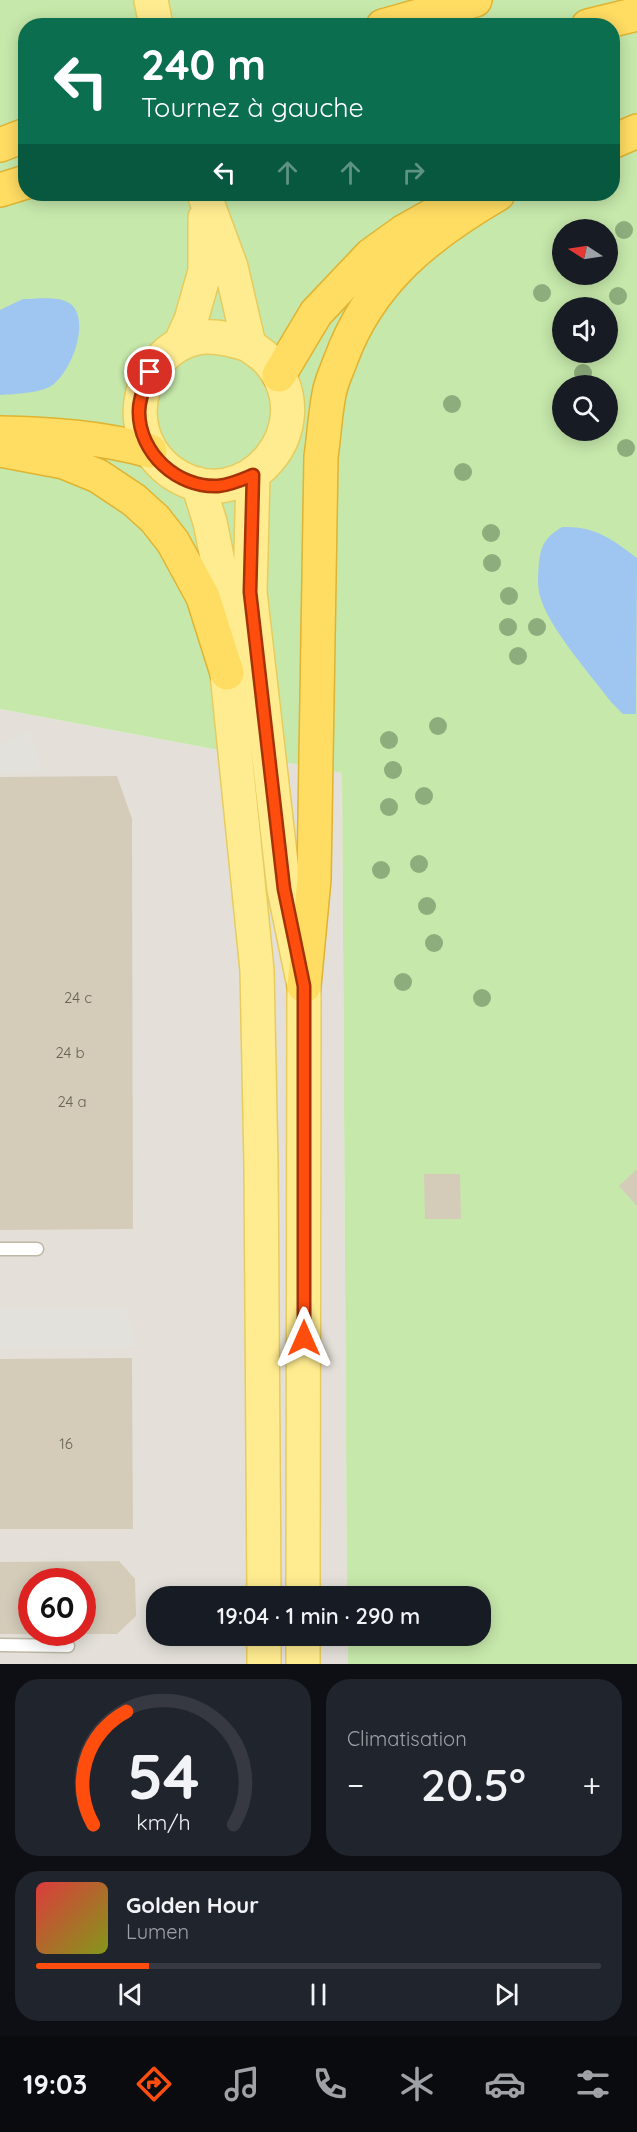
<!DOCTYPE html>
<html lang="fr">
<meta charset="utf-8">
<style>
body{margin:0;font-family:Quicksand,sans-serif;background:#20242c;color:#f1f3f6;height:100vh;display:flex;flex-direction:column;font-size:22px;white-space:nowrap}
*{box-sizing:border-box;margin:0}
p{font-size:20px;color:#9ea1a6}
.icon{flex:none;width:33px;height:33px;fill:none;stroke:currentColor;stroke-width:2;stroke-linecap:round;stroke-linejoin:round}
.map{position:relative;height:1664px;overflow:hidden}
.sheet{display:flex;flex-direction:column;gap:15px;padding:15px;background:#0d0f14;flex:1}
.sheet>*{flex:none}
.banner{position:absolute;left:18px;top:18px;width:602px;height:183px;border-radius:24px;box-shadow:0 3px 15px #0003;background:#0b6e4f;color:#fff;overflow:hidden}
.needle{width:39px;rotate:282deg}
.tools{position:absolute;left:552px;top:219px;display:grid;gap:12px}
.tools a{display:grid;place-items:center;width:66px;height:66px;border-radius:50%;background:#171b24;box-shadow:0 3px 15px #0003;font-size:30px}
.speed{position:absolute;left:18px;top:1568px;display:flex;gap:12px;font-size:30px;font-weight:700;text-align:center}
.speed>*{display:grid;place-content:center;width:78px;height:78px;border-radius:50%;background:#171b24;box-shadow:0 3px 15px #0003;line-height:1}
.speed .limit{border:9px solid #d22;background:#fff;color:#111}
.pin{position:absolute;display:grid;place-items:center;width:51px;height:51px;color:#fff;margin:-26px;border:3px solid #fff;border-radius:50%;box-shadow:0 2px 6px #0007}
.me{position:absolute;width:66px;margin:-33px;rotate:0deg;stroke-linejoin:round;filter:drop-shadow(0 0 4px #0008)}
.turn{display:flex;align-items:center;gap:21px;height:126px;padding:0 24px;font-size:27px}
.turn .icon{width:78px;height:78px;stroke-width:2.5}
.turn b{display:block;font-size:42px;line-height:51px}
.lanes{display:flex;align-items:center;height:57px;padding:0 24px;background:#0003;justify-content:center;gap:30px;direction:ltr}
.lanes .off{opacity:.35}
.big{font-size:45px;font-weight:600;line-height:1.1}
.sheet .widget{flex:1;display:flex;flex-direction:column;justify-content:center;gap:9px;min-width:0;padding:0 21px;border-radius:24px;background:#20242c}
.sheet .dial{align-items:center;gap:0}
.dial svg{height:156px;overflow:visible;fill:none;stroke:#363941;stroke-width:7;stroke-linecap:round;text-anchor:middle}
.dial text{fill:#f1f3f6;stroke:none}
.song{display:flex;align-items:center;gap:18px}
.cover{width:72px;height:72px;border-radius:9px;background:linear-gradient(135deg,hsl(0 70% 55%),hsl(70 70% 35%))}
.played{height:6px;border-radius:3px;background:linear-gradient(90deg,#ff4d0e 20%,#363941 20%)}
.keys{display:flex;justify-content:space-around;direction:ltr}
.heat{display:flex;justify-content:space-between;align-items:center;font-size:33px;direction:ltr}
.sheet .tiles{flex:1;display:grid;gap:15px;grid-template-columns:1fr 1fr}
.widget:last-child{grid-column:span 2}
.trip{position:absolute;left:146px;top:1586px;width:345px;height:60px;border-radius:24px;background:#171b24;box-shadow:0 3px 15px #0003;font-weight:600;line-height:60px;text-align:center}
.tab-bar{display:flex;height:96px;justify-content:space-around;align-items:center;background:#090b0e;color:#9ea1a6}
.tab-bar .icon{width:42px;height:42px}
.tab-bar .on{color:#ff4d0e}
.tab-bar b{font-size:27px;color:#f1f3f6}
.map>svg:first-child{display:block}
</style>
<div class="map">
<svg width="637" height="1664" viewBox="0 0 637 1664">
<rect width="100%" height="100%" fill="#f2f0e4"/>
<!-- industrial -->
<path fill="#e4e0d9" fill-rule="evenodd" d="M 0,709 L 342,773 L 347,1596 L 156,1596 L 156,1635 L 348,1635 L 348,1664 L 0,1664 ZM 32,1581 L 82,1581 L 82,1632 L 32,1632 Z"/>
<!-- green -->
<path fill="#c6e8ab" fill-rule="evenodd" d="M 0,0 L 637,0 L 637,1664 L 348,1664 L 348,1635 L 480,1635 L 480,1596 L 347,1596 L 342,773 L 0,709 ZM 26,26 L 612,26 L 612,194 L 26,194 ZM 562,230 L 608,230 L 608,274 L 562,274 ZM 562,308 L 608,308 L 608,352 L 562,352 ZM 562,386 L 608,386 L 608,430 L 562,430 Z"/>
<!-- parking -->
<path fill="#e3e1dc" d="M 29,730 L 42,770 L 0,773 L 0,746 Z
M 0,1308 L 126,1308 L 135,1347 L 0,1348 Z"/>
<!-- water -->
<path fill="#9ec6f1" d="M 23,299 C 37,299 61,295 72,305 C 90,324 71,370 54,384 C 44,393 14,394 0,395 L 0,310 Z
M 562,527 C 595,526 612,539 637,558 L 636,714 L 623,714 L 611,702 C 591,675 548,627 540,596 C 537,586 538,573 539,563 C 541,544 546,537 562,527 Z"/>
<!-- building -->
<path fill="#d4ccb9" d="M 117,776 L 132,819 L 133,1229 L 0,1230 L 0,777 Z
M 637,1169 L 637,1206 L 619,1186 Z
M 424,1174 L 460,1174 L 461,1219 L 425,1219 Z
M 132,1358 L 133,1529 L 0,1529 L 0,1359 Z
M 119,1561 L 135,1579 L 136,1616 L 117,1634 L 82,1634 L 82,1581 L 32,1581 L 32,1634 L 0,1634 L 0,1562 Z"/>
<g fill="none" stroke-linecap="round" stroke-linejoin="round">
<defs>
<path id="lane" d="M 0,1249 L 37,1249
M 0,1645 L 68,1646"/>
<path id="primary" d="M 151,0 L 156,26
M 204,194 L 231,267 L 249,345 C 255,350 262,354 267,359 C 327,425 244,523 171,472 C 155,460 144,443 141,423 C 135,383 163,341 204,337 C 220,336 234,340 249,345
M 180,344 L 191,320 L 205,271 L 205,218
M 253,475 L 250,592 L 284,889 L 304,986 L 303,1596
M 198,484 L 210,522 L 220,572 L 227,673 L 257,970 L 261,1164 L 264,1596
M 264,1664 L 264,1635
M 303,1664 L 303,1635"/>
<path id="highway" d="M 383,26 L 475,0
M 588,26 L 637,14
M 612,142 L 637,131
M 0,145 L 26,135
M 0,190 L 26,182
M 279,375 L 316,313 L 371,255 L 403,232 L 444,209
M 0,433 C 51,434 101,437 150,451
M 0,450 L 64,462 L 98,476 L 134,500 L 155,519 L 173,542 L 203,597 L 227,673
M 304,986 L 314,879 L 321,457 C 324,436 325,415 329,394 C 331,382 337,370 341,359 C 370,280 428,235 498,194"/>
</defs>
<!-- lane casing -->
<use href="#lane" stroke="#beb8a6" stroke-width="15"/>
<!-- primary casing -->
<use href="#primary" stroke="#e6cc5e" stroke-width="36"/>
<!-- highway casing -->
<use href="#highway" stroke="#e0b330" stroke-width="36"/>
<!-- lane -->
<use href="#lane" stroke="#fff" stroke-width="12"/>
<!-- primary -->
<use href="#primary" stroke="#ffec90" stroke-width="33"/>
<!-- highway -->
<use href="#highway" stroke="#ffdc62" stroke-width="33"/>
</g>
<!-- trees -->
<g fill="#8ead7c">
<circle cx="624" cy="230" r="9"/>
<circle cx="542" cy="293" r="9"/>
<circle cx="618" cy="296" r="9"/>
<circle cx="583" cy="373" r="9"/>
<circle cx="452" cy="404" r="9"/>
<circle cx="626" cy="448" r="9"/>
<circle cx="463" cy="472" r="9"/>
<circle cx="491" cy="533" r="9"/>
<circle cx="492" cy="563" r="9"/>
<circle cx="509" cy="596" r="9"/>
<circle cx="508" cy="627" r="9"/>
<circle cx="537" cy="627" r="9"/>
<circle cx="518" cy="656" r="9"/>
<circle cx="438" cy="726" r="9"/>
<circle cx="389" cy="740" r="9"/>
<circle cx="393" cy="770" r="9"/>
<circle cx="424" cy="796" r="9"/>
<circle cx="389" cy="807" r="9"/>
<circle cx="419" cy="864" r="9"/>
<circle cx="381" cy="870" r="9"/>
<circle cx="427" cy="906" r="9"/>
<circle cx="434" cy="943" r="9"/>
<circle cx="403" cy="982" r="9"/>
<circle cx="482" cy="998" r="9"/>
</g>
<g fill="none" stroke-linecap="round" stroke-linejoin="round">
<defs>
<path id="route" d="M 150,372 C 145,385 139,398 139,412 C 139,453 177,488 218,486 C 230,485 241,480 253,475 L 250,592 L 284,889 L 304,986 L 304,1338"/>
</defs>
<!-- route casing -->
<use href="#route" stroke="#a63209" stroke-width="15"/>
<!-- route -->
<use href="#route" stroke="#ff4d0e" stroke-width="10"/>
</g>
<g text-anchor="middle" stroke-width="5" stroke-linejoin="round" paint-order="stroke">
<!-- number labels -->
<g font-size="15" fill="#686355">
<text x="78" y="1003">24 c</text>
<text x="70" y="1058">24 b</text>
<text x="72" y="1107">24 a</text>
<text x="66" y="1449">16</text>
</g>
</g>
</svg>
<div class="tools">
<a><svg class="needle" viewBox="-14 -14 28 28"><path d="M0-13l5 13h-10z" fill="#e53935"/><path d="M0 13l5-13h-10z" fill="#9ea1a6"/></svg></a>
<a><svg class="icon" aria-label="sound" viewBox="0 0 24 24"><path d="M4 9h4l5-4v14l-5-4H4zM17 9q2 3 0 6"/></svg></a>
<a><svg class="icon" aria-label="search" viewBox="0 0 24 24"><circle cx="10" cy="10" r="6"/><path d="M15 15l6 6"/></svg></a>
</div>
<div class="speed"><div class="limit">60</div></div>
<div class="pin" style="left:150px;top:372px;background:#d93025"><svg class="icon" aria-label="arrive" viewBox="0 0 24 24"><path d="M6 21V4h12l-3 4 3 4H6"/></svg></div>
<svg class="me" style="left:304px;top:1338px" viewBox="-20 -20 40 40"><path d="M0-17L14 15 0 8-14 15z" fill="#ff4d0e" stroke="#fff" stroke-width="4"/></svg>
<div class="trip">19:04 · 1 min · 290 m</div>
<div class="banner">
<div class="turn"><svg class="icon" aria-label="left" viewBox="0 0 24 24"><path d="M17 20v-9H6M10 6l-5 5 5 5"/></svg><div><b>240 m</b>Tournez à gauche</div></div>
<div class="lanes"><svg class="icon" aria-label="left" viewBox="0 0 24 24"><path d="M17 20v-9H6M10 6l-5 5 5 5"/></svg><svg class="icon off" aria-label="ahead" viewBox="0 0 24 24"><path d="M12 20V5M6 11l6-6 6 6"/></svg><svg class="icon off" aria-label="ahead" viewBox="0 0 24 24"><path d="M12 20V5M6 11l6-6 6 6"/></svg><svg class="icon off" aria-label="right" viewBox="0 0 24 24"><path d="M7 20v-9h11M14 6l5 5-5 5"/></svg></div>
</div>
</div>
<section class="sheet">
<div class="tiles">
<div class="widget dial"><svg viewBox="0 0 100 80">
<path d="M14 69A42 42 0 1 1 86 69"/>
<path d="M14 69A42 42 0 0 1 31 11" stroke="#ff4d0e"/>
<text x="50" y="56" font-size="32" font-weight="700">54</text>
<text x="50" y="72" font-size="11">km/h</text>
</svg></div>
<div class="widget"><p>Climatisation</p>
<div class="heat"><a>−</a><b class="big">20.5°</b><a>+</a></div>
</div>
<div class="widget">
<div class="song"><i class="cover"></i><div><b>Golden Hour</b><p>Lumen</p></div></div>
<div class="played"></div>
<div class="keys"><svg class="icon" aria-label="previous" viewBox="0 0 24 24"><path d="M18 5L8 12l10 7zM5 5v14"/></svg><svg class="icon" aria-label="pause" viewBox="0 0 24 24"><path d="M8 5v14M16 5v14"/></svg><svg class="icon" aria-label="next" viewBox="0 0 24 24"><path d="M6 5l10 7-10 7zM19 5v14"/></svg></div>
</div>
</div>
</section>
<nav class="tab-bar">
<b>19:03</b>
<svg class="icon on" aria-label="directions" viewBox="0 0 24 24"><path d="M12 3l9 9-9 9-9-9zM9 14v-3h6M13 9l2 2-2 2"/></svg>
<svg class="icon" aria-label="music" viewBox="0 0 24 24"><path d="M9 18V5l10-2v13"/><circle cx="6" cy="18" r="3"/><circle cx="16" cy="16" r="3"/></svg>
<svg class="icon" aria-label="phone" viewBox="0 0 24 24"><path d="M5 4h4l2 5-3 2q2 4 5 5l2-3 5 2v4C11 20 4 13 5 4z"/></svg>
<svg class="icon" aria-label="climate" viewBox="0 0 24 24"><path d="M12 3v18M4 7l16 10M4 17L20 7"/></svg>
<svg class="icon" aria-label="car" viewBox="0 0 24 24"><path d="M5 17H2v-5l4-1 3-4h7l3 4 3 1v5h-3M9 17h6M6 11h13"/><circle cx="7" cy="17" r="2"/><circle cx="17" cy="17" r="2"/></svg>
<svg class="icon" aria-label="filters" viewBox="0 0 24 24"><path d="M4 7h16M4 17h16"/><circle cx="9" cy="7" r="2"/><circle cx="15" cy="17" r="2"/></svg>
</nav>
